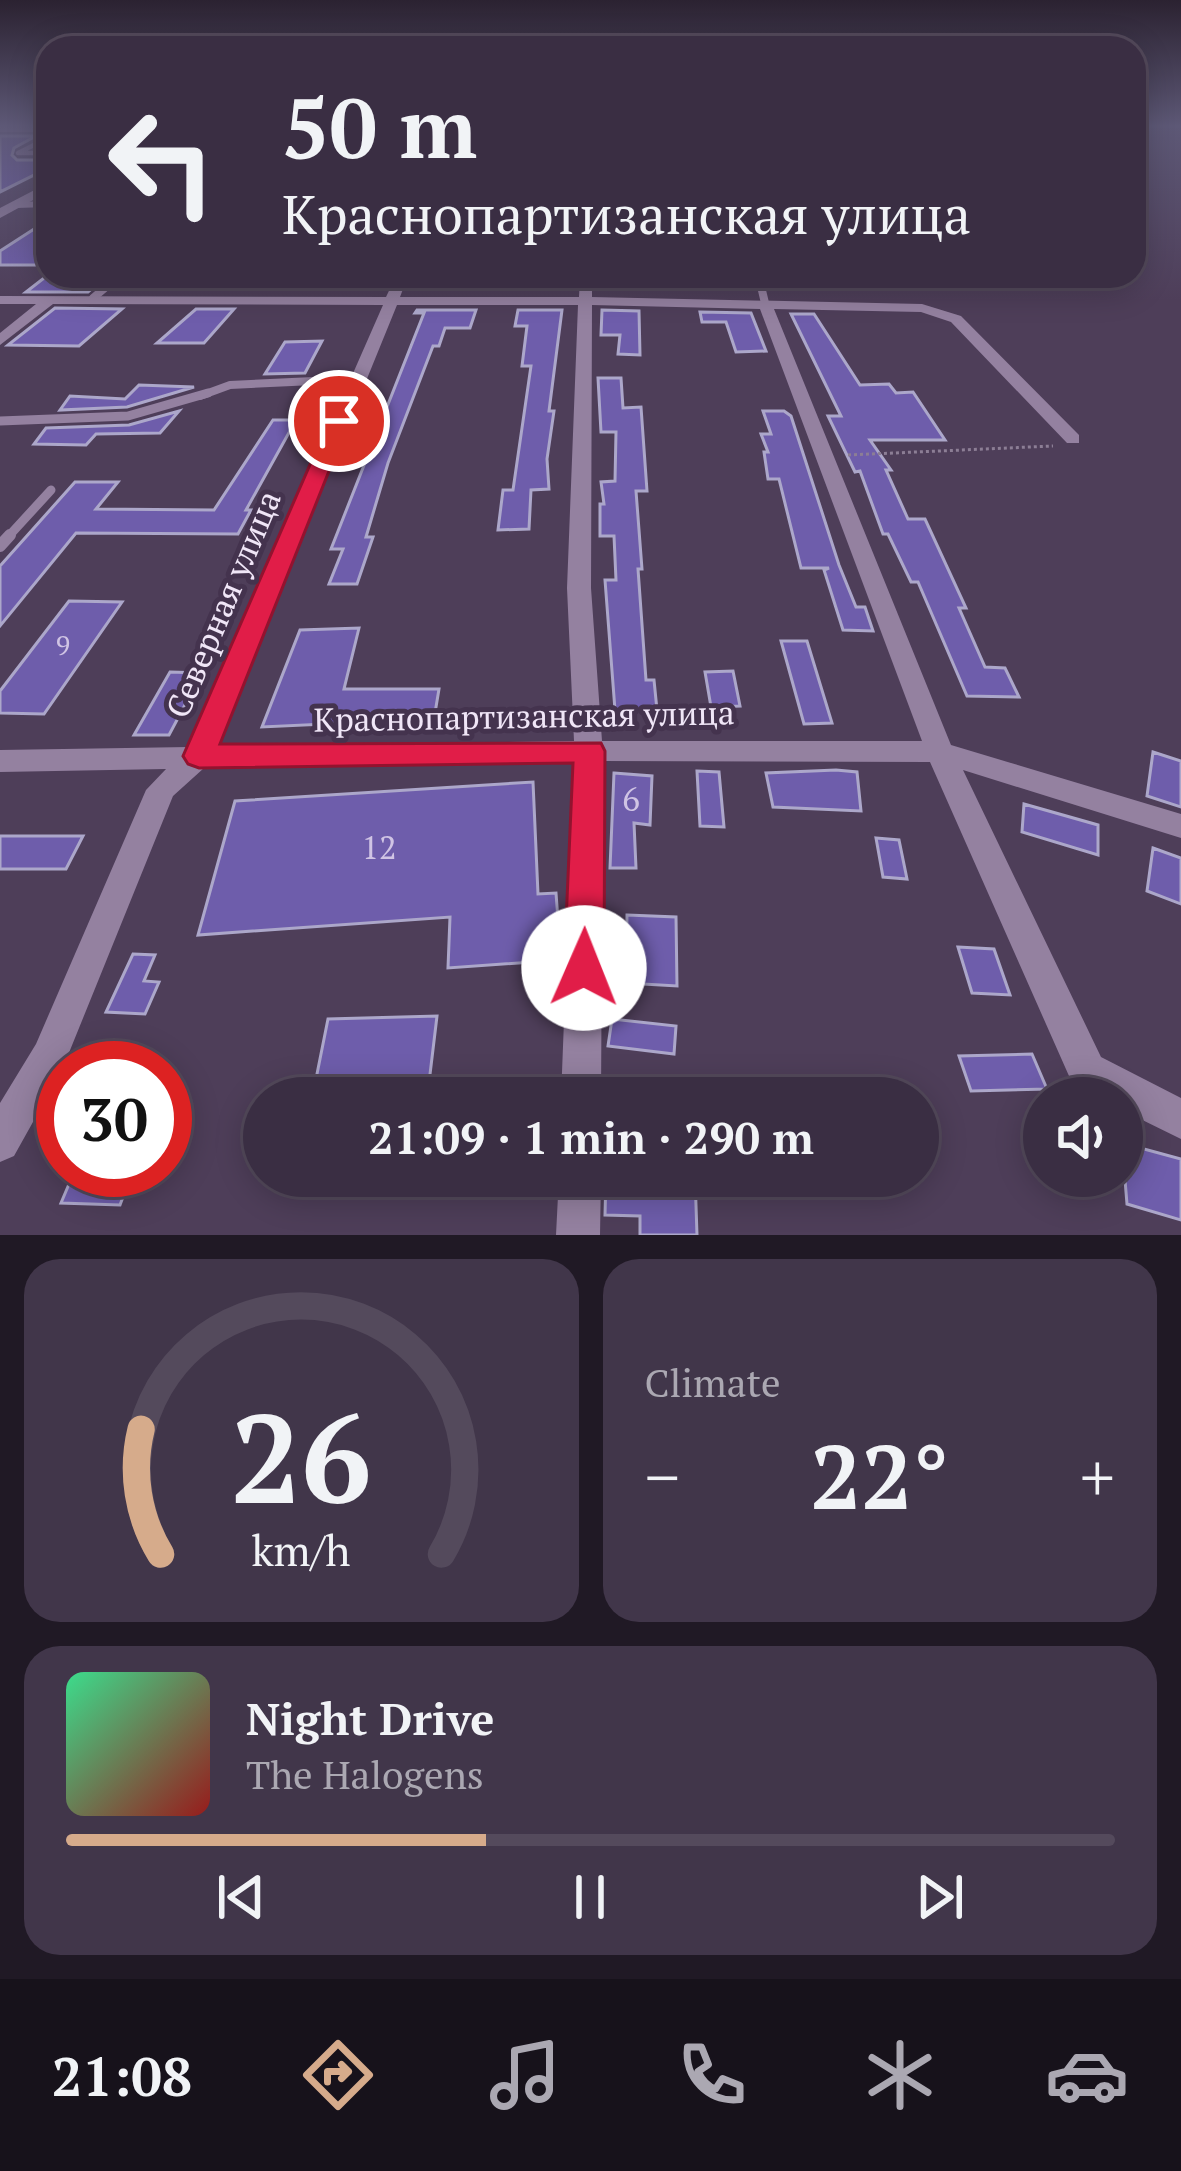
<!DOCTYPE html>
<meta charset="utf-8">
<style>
body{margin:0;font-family:"PT Serif",serif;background:#41364a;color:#f1f3f6;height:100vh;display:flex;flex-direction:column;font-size:45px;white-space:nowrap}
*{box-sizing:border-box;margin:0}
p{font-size:39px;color:#aba8b2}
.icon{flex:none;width:66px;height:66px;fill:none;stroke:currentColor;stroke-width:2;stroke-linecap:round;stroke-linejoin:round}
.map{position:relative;height:1235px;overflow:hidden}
.side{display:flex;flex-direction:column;gap:24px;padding:24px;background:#201925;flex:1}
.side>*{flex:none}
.guide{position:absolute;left:36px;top:36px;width:1110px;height:252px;border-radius:36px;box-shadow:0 6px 30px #0003,0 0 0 3px #544a5c;background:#3a2e43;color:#f1f3f6;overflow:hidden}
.buttons{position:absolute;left:1023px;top:1077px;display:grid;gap:24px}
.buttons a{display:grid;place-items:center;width:120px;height:120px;border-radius:50%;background:#3a2e43;box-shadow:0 6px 30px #0003,0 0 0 3px #544a5c;font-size:60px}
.speed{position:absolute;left:36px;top:1041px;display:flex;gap:24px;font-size:60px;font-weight:700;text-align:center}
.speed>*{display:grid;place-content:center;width:156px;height:156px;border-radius:50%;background:#3a2e43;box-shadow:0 6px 30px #0003,0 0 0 3px #544a5c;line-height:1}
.speed .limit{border:18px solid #d22;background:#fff;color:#111}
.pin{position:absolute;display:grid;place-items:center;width:102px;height:102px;color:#fff;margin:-51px;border:6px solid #fff;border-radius:50%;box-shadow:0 3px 12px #0007}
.me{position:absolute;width:132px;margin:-66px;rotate:1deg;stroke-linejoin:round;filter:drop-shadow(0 0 9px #0008)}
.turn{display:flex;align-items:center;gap:42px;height:252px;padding:0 48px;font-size:54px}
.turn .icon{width:156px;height:156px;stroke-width:2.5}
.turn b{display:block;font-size:84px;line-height:102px}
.big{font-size:90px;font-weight:600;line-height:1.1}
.side .card{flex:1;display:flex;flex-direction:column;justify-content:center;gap:18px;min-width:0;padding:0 42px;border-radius:36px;background:#41364a}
.side .dial{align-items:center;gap:0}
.dial svg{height:312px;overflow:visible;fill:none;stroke:#544a5c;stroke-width:7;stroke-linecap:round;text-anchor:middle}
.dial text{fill:#f1f3f6;stroke:none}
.song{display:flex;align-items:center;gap:36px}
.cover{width:144px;height:144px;border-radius:18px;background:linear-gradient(135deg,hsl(150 70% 55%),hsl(0 70% 35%))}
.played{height:12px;border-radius:6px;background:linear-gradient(90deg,#d6ab8b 40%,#544a5c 40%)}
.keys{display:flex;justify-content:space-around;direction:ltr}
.heat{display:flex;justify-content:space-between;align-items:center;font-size:66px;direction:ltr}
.side .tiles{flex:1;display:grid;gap:24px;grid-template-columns:1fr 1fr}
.card:last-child{grid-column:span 2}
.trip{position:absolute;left:243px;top:1077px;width:696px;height:120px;border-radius:60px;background:#3a2e43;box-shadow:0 6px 30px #0003,0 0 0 3px #544a5c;font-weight:600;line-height:120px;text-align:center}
.dock{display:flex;height:192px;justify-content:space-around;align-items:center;background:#17121b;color:#aba8b2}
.dock .icon{width:84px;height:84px}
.dock .active{color:#d6ab8b}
.dock b{font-size:54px;color:#f1f3f6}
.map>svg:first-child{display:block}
</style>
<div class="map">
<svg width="1181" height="1235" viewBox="0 0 1181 1235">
<rect width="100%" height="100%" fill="#4e3e59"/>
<!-- building -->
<path fill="#6e5dab" stroke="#aca7ca" stroke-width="3" d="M 0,136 L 36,136 L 14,148 L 12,155 L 17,160 L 48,160 L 48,168 L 0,192 Z
M 48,220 L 48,265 L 0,265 L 0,251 Z
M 44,278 L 103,279 L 88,292 L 26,292 Z
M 55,308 L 122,309 L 79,346 L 8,345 Z
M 196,309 L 234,309 L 204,343 L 157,343 Z
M 417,310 L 476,310 L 470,328 L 445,328 L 439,346 L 433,346 L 388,463 L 366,537 L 373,537 L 357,584 L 329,584 L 343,549 L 331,549 L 424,313 L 415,313 Z
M 518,310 L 562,310 L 549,411 L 554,411 L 547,459 L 549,489 L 531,490 L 529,529 L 498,530 L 503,490 L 513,490 L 531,366 L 522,366 L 527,326 L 515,326 Z
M 602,310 L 639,311 L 640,355 L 618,354 L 620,335 L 601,335 Z
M 700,312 L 751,313 L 766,351 L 736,352 L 726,322 L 702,322 Z
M 791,314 L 814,314 L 860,385 L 889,384 L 896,393 L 913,392 L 945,440 L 870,440 L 891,470 L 886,470 L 908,519 L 925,519 L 966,608 L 959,608 L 985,667 L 1005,668 L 1019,697 L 967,696 L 918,582 L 911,582 L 888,534 L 883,534 L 860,471 L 855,472 L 828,416 L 841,416 Z
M 322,341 L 305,373 L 265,374 L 285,342 Z
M 598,378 L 621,378 L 623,408 L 641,407 L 647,491 L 636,491 L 642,569 L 638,569 L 646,680 L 654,680 L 657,710 L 615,710 L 605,580 L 616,580 L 614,536 L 600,536 L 600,504 L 604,504 L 601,482 L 615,481 L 616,432 L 601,432 Z
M 139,385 L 194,387 L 127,407 L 60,410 L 70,396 L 125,399 Z
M 179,411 L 160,433 L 96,434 L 86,445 L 34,444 L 46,428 L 129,425 Z
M 763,411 L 784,411 L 791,416 L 839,565 L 856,607 L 865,607 L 873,631 L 843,630 L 824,570 L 829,568 L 801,568 L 779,479 L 768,479 L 764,452 L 768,452 L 761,434 L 771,434 Z
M 273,420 L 296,420 L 246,510 L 251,510 L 238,534 L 76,533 L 0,626 L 0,566 L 75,482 L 118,482 L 96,509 L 214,510 Z
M 69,601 L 122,602 L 44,714 L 0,713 L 0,691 Z
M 359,628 L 344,689 L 439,689 L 434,719 L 262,727 L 300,630 Z
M 781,641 L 807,641 L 832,723 L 804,724 Z
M 733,671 L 740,706 L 711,707 L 705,672 Z
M 170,672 L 202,673 L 169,735 L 134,735 Z
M 1153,752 L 1181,761 L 1181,807 L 1147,796 Z
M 836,770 L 857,772 L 861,811 L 773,807 L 766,773 Z
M 697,771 L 719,772 L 724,827 L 700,826 Z
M 614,773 L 652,776 L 650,825 L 634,823 L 636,868 L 610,868 Z
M 533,782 L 538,894 L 556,893 L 561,960 L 448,968 L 450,917 L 198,935 L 235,801 Z
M 1024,804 L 1098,825 L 1098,855 L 1022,832 Z
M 0,836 L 83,836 L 66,869 L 0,869 Z
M 876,838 L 899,840 L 907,879 L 883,877 Z
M 1153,848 L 1181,858 L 1181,904 L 1147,891 Z
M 627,915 L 676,917 L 677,986 L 626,983 Z
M 958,947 L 994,949 L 1010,995 L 972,993 Z
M 133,954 L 155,955 L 144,981 L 159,982 L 145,1014 L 106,1012 Z
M 437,1016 L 428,1091 L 313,1094 L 328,1019 Z
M 612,1019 L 676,1026 L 674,1054 L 608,1046 Z
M 1032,1054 L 1047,1089 L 971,1091 L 959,1056 Z
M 1122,1143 L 1181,1159 L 1181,1220 L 1127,1204 Z
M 75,1170 L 133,1170 L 120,1205 L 61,1203 Z
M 606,1176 L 695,1176 L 697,1235 L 640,1235 L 640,1216 L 605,1215 Z"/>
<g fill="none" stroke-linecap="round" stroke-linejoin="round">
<!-- path -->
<path stroke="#8c7e95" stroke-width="3" stroke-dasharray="3 3" stroke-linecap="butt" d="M 848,455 L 1053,446"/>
<!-- service-far4 -->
<path stroke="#9481a0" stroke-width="4.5" d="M 48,138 L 18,153 L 48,153"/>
<!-- service-far3 -->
<path stroke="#9481a0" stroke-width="6" d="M 16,205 L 48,204
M 759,276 L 761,285
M 109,285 L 120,276"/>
<!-- service-far2 -->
<path stroke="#9481a0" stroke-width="8" d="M 760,282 L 765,303
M 93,298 L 112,282
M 200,396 L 230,385 L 357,379"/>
<!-- service-far1 -->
<path stroke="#9481a0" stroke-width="9" d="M 0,421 L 128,416 L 208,393
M 7,538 L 51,490"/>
<!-- service -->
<path stroke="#9481a0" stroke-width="12" d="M 0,546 L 10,535"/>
<!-- minor -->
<path fill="#9481a0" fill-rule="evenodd" d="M 396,276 L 408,276 L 400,297 L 579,297 L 580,276 L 592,276 L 592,297 L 922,304 L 961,316 L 1079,435 L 1079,443 L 1067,443 L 951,322 L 921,312 L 774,309 L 951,745 L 1181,814 L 1181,838 L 963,770 L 1101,1057 L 1181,1098 L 1181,1139 L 1122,1110 L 1122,1098 L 1099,1098 L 1073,1085 L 930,762 L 603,761 L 601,1098 L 561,1098 L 574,762 L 204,768 L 173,796 L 62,1070 L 14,1156 L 0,1162 L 0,1103 L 36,1044 L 146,790 L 166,769 L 0,772 L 0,750 L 189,747 L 383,305 L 53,304 L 0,345 L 0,333 L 36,304 L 0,304 L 0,296 L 386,297 ZM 397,305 L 578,305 L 567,588 L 574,741 L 217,747 ZM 592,305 L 760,309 L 922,741 L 602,741 L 591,588 Z
M 559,1176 L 601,1176 L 600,1235 L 556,1235 Z"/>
<!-- tertiary -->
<path fill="#9481a0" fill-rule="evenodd" d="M 0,127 L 48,127 L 48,132 L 0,132 Z
M 48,183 L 48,192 L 0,218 L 0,208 Z"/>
</g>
<!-- sky -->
<linearGradient id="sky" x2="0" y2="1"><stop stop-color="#2b2231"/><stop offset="0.42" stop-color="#5d5876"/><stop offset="1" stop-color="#5d5876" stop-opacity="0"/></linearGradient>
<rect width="1181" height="300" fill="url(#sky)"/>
<!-- route -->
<path fill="#e11d48" stroke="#92132f" stroke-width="3" d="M 339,415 L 349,421 L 220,744 L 601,743 L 605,751 L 604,968 L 599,981 L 584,986 L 570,981 L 564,968 L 573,763 L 199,768 L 188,764 L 183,756 L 329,421 Z"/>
<g text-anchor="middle" stroke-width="10" stroke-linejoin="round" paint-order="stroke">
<!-- number labels -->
<g font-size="27" fill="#d0c4e4">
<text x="63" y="655">9</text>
</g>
<!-- street labels -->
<g font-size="33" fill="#f0e6f7" stroke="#44334e">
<text transform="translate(223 604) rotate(-67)" y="12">Северная улица</text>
<text transform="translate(524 716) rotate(-1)" y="12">Краснопартизанская улица</text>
</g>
<!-- near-number labels -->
<g font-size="33" fill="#d0c4e4">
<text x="631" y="811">6</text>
<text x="379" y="859">12</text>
</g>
</g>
</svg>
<div class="buttons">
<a><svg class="icon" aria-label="sound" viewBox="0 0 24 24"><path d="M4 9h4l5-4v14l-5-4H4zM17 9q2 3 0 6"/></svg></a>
</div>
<div class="speed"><div class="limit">30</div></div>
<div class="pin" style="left:339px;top:421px;background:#d93025"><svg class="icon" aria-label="arrive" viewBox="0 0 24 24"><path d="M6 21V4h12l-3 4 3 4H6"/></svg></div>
<svg class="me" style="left:584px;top:968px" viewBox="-20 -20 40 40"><circle r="19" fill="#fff"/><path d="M0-13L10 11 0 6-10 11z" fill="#e11d48"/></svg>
<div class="trip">21:09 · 1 min · 290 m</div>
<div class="guide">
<div class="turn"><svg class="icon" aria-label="left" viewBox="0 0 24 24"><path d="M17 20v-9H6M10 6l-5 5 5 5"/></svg><div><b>50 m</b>Краснопартизанская улица</div></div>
</div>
</div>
<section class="side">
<div class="tiles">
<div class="card dial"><svg viewBox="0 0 100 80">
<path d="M14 69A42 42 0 1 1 86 69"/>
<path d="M14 69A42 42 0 0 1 9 37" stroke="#d6ab8b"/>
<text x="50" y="56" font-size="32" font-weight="700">26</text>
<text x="50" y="72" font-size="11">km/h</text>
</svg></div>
<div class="card"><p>Climate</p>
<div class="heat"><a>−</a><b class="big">22°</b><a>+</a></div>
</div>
<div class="card">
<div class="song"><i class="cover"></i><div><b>Night Drive</b><p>The Halogens</p></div></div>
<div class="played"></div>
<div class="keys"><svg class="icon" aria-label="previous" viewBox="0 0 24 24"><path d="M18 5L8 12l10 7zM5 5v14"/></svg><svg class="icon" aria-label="pause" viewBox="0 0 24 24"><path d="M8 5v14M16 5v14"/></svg><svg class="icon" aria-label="next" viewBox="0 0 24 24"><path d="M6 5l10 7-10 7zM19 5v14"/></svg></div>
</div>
</div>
</section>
<nav class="dock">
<b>21:08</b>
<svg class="icon active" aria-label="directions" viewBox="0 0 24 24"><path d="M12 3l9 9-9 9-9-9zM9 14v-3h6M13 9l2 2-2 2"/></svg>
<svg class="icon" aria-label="music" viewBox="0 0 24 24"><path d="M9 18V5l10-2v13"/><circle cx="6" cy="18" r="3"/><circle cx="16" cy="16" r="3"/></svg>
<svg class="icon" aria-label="phone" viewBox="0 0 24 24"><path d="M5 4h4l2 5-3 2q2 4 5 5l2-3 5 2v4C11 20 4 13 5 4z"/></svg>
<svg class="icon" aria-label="climate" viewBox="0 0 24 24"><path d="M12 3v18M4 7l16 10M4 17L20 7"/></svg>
<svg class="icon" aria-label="car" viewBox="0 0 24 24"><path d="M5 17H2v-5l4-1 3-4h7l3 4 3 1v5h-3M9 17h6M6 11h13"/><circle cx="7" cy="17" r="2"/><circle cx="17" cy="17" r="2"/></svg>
</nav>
